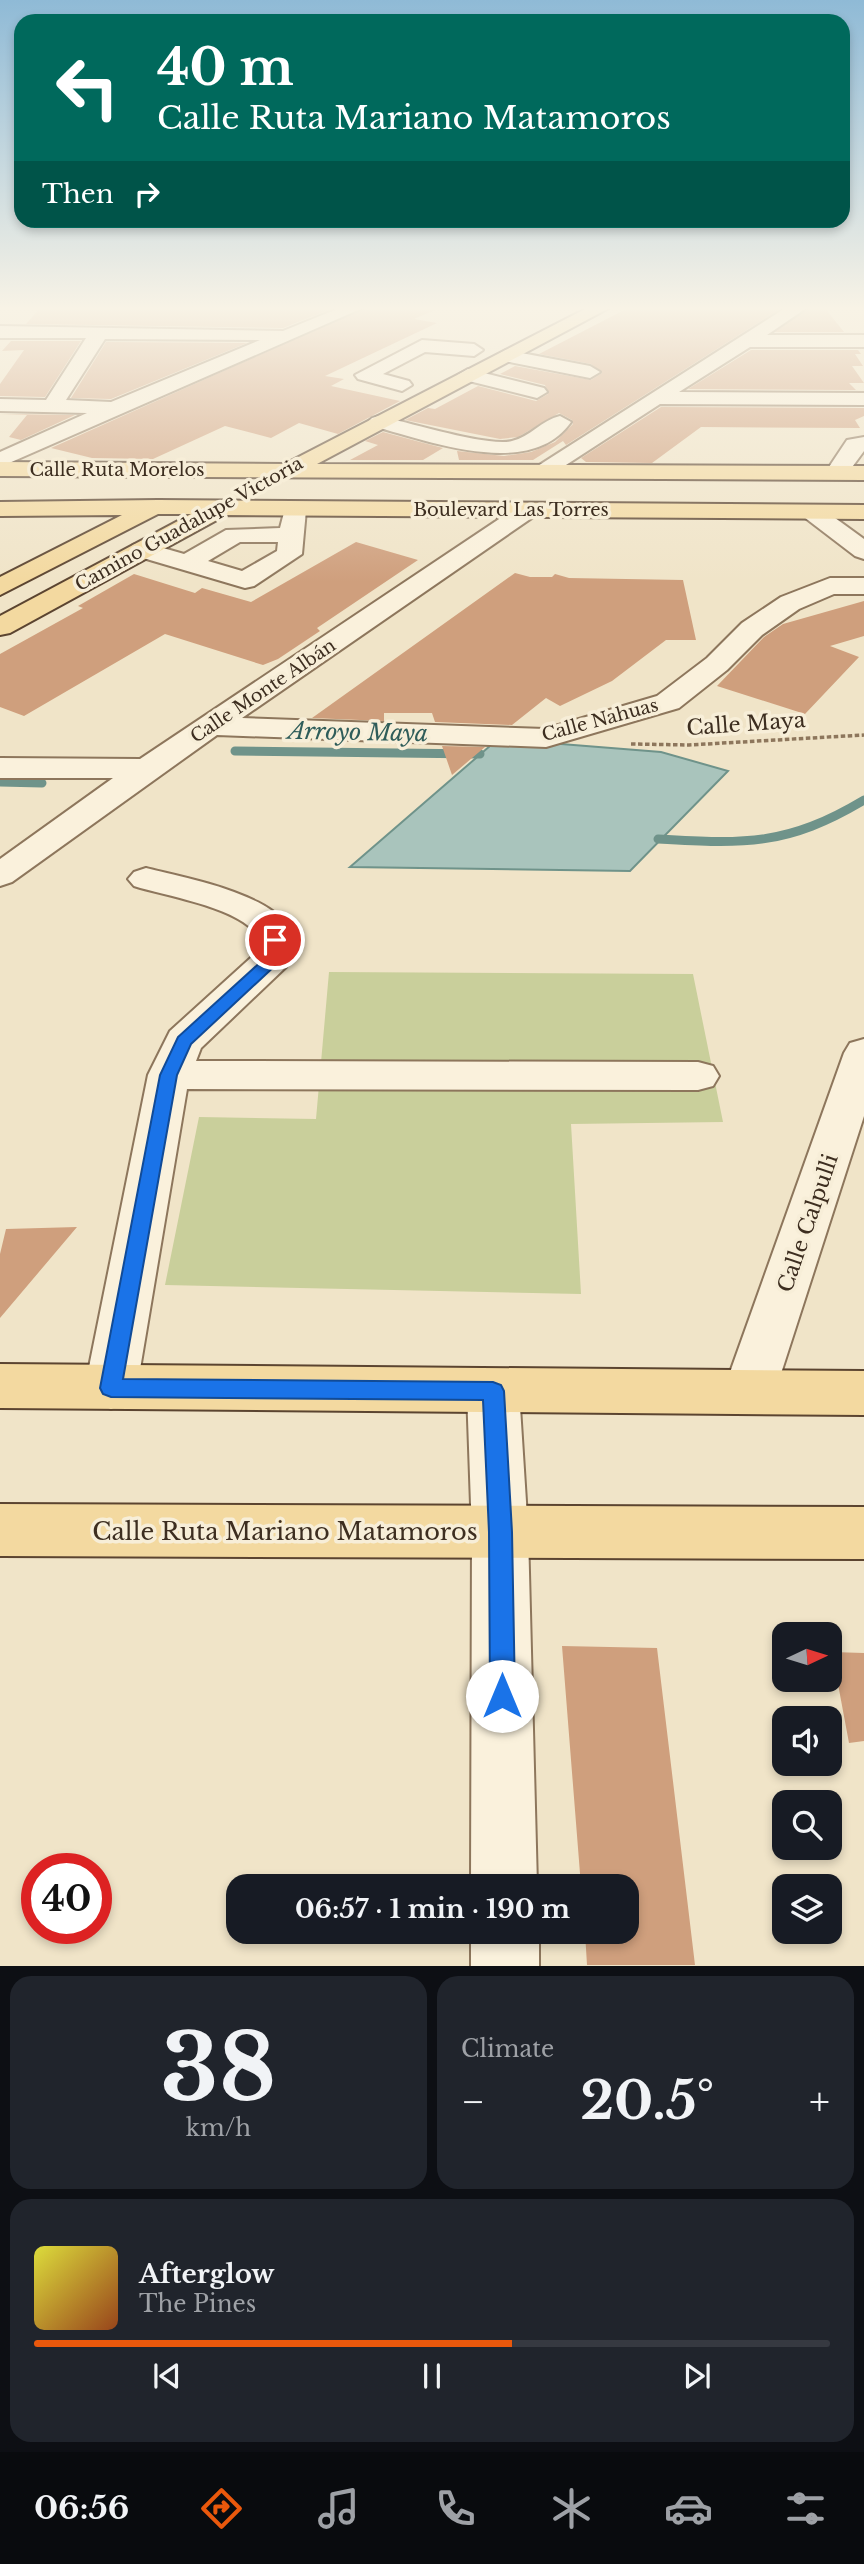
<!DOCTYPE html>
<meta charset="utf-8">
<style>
body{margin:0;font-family:"Libre Baskerville",serif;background:#20242c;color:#f1f3f6;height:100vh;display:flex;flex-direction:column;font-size:26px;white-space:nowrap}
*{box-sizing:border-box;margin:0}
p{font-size:23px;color:#9ea1a6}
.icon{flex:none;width:38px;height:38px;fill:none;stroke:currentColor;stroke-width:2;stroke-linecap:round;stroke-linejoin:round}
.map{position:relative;height:1966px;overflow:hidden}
.panel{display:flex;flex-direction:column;gap:10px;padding:10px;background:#0d0f14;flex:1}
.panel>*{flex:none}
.top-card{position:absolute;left:14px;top:14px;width:836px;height:214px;border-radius:21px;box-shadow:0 4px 10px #0003;background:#00695c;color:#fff;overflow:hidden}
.needle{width:46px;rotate:86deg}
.fabs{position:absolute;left:772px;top:1622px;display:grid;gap:14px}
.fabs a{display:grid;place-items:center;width:70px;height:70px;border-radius:14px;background:#171b24;box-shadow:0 4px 10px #0003;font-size:35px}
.speed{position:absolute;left:21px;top:1853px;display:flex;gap:14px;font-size:35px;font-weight:700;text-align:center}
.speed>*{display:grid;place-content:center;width:91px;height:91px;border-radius:50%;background:#171b24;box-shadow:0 4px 10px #0003;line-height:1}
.speed .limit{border:10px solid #d22;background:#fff;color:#111}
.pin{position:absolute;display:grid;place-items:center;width:60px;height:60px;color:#fff;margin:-30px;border:4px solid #fff;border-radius:50%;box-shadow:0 2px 7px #0007}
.me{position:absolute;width:77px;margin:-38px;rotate:0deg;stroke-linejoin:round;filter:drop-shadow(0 0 5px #0008)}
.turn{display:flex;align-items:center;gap:24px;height:147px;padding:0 28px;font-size:32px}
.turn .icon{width:91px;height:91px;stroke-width:2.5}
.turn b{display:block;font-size:49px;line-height:60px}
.then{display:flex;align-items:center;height:66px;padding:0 28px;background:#0003;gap:14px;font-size:26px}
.big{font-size:52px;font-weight:700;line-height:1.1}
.panel .tile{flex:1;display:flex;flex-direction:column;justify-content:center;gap:10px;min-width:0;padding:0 24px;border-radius:21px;background:#20242c}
.panel .dial{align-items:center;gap:0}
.dial b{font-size:91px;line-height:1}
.song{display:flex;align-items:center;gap:21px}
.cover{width:84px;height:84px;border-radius:10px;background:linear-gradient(135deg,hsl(60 70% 55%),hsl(20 70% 35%))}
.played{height:7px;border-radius:4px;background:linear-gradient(90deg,#ea580c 60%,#363941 60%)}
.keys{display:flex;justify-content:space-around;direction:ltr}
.heat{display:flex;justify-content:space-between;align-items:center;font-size:38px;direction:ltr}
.panel .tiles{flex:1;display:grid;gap:10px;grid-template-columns:1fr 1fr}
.tile:last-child{grid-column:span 2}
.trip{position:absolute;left:226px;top:1874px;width:413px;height:70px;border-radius:21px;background:#171b24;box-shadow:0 4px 10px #0003;font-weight:700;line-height:70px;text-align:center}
.tab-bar{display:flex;height:112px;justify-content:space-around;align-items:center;background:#090b0e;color:#9ea1a6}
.tab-bar .icon{width:49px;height:49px}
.tab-bar .selected{color:#ea580c}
.tab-bar b{font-size:32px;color:#f1f3f6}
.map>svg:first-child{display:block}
</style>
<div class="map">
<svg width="864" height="1966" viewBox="0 0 864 1966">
<rect width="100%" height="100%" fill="#f0e4c8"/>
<!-- green -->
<path fill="#c9cf9b" d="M 329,972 L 693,974 L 723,1122 L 571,1124 L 581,1294 L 165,1285 L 199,1117 L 316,1119 Z"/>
<!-- water -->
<path fill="#a9c4bc" stroke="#6f938a" stroke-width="2" d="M 498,739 L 661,752 L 728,771 L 630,871 L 350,867 Z"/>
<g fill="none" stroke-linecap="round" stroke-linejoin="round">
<!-- stream -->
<path stroke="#6f938a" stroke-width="9" d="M 235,751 L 480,754
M 0,782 L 42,783
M 658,839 C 745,844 787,846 864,800"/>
</g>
<!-- building -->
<path fill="#cf9f7d" d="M 41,307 L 336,307 L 283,328 L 26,324 Z
M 367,307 L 442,307 L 414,319 L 437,323 L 325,376 L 344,379 L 331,386 L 400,401 L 338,434 L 299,423 L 271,438 L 225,426 L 153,459 L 92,458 L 51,448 Z
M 630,307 L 783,307 L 566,445 L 563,441 L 533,460 L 459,460 L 457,451 L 504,456 L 531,452 L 555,442 L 573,424 L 572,420 L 559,413 L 518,437 L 500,439 L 405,420 L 428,408 L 435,409 L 478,386 L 536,401 L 548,394 L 545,385 L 500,374 L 515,366 L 591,380 L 602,373 L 591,364 L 539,354 Z
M 810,307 L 824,307 L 844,332 L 775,332 Z
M 11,341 L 81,341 L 45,397 L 0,396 L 0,384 L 24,350 L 2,351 Z
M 106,342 L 247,343 L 111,399 L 71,398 Z
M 751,350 L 858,350 L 861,354 L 855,354 L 863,366 L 852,366 L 864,383 L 849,383 L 856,390 L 688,389 Z
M 661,407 L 864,408 L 864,416 L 855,420 L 860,428 L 701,427 L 652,463 L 586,462 L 581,458 Z
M 0,414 L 75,415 L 21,440 L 9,437 L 27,415 Z
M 383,432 L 420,442 L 443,448 L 423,460 L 350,460 L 378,445 L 365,441 Z
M 356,542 L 418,560 L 317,628 L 320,631 L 278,659 L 263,665 L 165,634 L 24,716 L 0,707 L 0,654 L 83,608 L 78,606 L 134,574 L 195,593 L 202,588 L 251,602 Z
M 515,573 L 530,577 L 552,577 L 555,574 L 569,578 L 683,580 L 696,640 L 666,640 L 612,681 L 560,706 L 546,698 L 512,725 L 435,722 L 432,713 L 384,713 L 384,721 L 312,718 Z
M 864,601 L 864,636 L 830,646 L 859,657 L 805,714 L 717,686 L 764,637 L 783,624 Z
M 442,746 L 485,747 L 452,775 Z
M 77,1227 L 0,1318 L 0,1254 L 6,1229 Z
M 562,1646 L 657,1648 L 695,1965 L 587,1965 L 585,1932 L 626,1932 L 626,1886 L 581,1886 Z
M 832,1652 L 864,1653 L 864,1741 L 849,1743 Z"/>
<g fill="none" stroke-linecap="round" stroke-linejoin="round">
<defs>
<path id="minor" d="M 342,307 L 365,307 L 0,467 L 0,452 L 87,413 L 0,411 L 0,399 L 46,400 L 86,338 L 0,338 L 0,326 L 283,331 ZM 105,339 L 260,340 L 111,402 L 66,400 Z
M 787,307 L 808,307 L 767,335 L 864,335 L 864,347 L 750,347 L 679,392 L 864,393 L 864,405 L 660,404 L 549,476 L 533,476 L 530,471 Z
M 422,340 L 474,344 L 483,350 L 474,356 L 425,352 L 383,374 L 409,381 L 412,385 L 402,391 L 358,379 L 355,375 Z
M 506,350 L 590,366 L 600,372 L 590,378 L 499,360 L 496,356 Z
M 468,369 L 544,388 L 547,392 L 537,398 L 461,379 L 458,375 Z
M 379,416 C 408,422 487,447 512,441 C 530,437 542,420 560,416 L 571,422 C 530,481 427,440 372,426 L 368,422 L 372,418 Z
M 864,437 L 864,451 L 844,478 L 828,478 L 825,473 L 847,440 Z
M 294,503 L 302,505 L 306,510 L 302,554 L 254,586 L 245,588 L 133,555 L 129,550 L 133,545 L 142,542 L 184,554 L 226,530 L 280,528 L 286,505 ZM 240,542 L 278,542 L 277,551 L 242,571 L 208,561 Z
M 528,503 L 536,505 L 540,510 L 536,515 L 242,718 L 545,729 L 657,696 L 707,658 L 742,623 L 781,597 L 830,578 L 864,578 L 864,594 L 834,594 L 799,609 L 762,635 L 727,670 L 679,708 L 546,747 L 217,735 L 12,882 L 0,886 L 0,859 L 113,778 L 0,778 L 0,758 L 140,759 L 520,505 Z
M 812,505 L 820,507 L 864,539 L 864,559 L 855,556 L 804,517 L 800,512 L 804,507 Z
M 146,868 C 184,878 329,902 286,967 L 201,1048 L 196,1061 L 698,1062 L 713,1066 L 719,1076 L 713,1086 L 698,1090 L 187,1089 L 137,1387 L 129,1402 L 111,1409 L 93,1402 L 85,1387 L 148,1075 L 170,1031 L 255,954 L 254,931 C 231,906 166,896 134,886 L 128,879 L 134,872 Z
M 864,1039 L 864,1116 L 775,1392 L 767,1407 L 749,1414 L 731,1407 L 723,1392 L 844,1053 L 850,1043 Z
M 493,1369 L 511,1376 L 519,1391 L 528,1533 L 537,1886 L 471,1886 L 472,1533 L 467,1391 L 475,1376 Z
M 471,1932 L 539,1932 L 539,1966 L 471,1966 Z"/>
<path id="major" d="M 589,307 L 611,307 L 317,464 L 864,466 L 864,480 L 0,476 L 0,462 L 285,464 Z
M 158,500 L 864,505 L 864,519 L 226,515 L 10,633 L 0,635 L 0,616 L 191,514 L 158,514 L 0,595 L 0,577 L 122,515 L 0,516 L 0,502 Z
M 0,1364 L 864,1371 L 864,1415 L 0,1408 Z
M 0,1504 L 864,1507 L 864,1559 L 0,1556 Z"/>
</defs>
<!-- minor casing -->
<use href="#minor" stroke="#8d765c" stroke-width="4"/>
<!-- major casing -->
<use href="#major" stroke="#5b4430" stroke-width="4"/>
<!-- path -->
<path stroke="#8d765c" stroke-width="3.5" stroke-dasharray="4.5 2.5" stroke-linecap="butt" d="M 631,744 L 689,745 L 864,735"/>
<!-- minor -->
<use href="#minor" fill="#faf1dc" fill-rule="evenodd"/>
<!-- major -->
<use href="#major" fill="#f3d9a0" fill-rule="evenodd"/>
</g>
<!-- sky -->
<linearGradient id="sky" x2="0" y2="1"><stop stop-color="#8fbad6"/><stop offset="0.53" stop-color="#f8f3e6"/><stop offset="1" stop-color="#f8f3e6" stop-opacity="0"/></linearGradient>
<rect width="864" height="582" fill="url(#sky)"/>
<!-- route -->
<path fill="#1a73e8" stroke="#114b97" stroke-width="2" d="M 275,935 L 282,940 L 278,963 L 191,1044 L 177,1075 L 123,1379 L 493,1382 L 501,1385 L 504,1391 L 512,1532 L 515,1696 L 511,1705 L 502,1708 L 493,1705 L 490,1696 L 489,1532 L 483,1400 L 111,1397 L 103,1394 L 100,1388 L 160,1075 L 178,1037 L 265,958 L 267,940 Z"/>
<g text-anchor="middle" stroke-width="7" stroke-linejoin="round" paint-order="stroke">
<!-- far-street labels -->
<g font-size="18" fill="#3d2e20" stroke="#f7eed8">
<text x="117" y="476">Calle Ruta Morelos</text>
<text x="511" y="516">Boulevard Las Torres</text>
<text transform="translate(189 524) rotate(-29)" y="6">Camino Guadalupe Victoria</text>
<text transform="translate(263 691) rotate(-34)" y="6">Calle Monte Albán</text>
<text transform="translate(600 720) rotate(-15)" y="6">Calle Nahuas</text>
</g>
<!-- street labels -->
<g font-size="21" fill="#3d2e20" stroke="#f7eed8">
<text transform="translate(746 724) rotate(-4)" y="7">Calle Maya</text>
<text transform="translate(808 1223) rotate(-71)" y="7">Calle Calpulli</text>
</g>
<!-- water labels -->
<g font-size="23" font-style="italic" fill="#2f5d5a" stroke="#f7eed8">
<text transform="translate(358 732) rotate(1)" y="8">Arroyo Maya</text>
</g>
<!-- near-street labels -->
<g font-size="24" fill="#3d2e20" stroke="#f7eed8">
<text x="285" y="1540">Calle Ruta Mariano Matamoros</text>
</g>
</g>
</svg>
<div class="fabs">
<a><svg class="needle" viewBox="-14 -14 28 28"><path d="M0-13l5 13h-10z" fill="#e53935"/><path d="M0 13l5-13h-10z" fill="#9ea1a6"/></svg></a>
<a><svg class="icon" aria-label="sound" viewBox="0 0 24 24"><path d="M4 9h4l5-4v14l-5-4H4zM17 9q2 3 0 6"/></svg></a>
<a><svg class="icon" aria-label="search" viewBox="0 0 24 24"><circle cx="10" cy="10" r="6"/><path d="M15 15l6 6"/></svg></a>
<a><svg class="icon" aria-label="layers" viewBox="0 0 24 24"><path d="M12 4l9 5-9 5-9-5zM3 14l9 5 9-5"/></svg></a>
</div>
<div class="speed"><div class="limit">40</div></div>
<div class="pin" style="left:275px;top:940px;background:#d93025"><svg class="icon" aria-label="arrive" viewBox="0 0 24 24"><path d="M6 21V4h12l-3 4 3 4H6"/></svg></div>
<svg class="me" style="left:502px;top:1696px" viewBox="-20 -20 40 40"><circle r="19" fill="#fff"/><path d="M0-13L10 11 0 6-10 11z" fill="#1a73e8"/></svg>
<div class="trip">06:57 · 1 min · 190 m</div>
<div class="top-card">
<div class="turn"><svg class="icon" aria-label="left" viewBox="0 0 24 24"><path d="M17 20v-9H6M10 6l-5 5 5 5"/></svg><div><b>40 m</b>Calle Ruta Mariano Matamoros</div></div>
<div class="then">Then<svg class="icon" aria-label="right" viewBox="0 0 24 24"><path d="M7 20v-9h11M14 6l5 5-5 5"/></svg></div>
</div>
</div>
<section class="panel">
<div class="tiles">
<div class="tile dial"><b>38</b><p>km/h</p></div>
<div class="tile"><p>Climate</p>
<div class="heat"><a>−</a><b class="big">20.5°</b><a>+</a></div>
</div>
<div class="tile">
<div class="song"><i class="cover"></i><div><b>Afterglow</b><p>The Pines</p></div></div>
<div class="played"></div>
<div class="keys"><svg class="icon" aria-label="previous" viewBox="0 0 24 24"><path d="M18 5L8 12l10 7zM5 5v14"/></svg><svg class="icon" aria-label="pause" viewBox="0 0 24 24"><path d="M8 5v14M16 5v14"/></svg><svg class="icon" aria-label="next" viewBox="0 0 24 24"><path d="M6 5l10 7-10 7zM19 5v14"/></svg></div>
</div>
</div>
</section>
<nav class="tab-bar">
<b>06:56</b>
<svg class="icon selected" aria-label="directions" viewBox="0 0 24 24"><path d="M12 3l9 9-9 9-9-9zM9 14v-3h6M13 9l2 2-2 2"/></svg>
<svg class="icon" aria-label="music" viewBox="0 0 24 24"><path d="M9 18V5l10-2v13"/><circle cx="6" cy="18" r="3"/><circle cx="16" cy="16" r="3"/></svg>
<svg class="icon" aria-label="phone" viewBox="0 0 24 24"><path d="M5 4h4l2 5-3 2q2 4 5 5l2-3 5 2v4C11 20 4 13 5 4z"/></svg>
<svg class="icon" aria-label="climate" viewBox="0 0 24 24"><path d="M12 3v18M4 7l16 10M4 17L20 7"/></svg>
<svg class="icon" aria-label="car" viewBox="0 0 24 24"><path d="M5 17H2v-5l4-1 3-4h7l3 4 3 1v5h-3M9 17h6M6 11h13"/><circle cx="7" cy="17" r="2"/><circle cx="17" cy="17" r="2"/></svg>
<svg class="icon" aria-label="filters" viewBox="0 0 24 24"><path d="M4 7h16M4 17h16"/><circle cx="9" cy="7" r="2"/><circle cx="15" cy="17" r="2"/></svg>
</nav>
